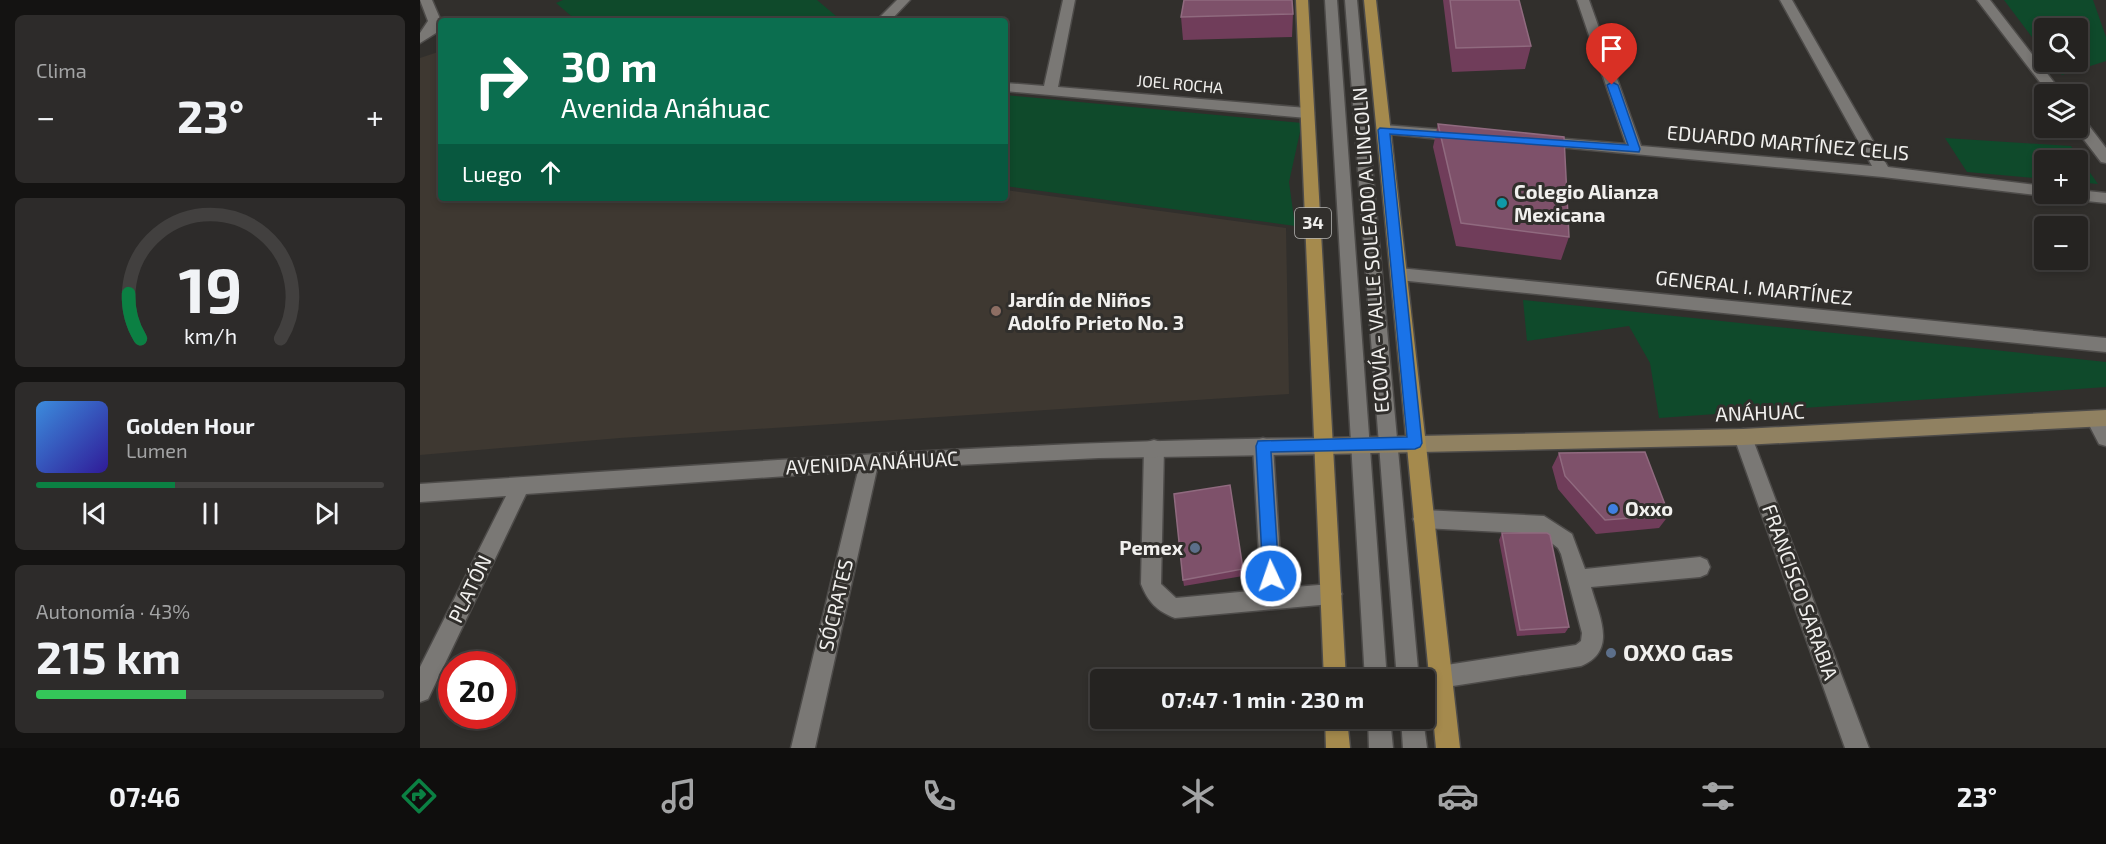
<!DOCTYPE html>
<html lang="es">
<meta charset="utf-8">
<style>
body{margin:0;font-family:"Exo 2",sans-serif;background:#2d2b2a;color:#f1f3f6;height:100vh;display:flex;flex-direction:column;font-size:22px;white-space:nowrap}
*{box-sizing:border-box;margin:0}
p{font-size:20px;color:#a3a4a5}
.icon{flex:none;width:33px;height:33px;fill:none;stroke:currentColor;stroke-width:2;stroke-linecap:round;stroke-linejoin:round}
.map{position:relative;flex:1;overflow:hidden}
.drawer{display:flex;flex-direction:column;gap:15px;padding:15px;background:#141312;width:420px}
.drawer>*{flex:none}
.guide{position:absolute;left:18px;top:18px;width:570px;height:183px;border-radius:6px;box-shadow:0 3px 9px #0003,0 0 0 2px #42403f;background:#0b6e4f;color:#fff;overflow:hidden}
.tools{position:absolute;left:1614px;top:18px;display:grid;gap:12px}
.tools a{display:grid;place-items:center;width:54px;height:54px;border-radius:6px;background:#252321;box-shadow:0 3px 9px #0003,0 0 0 2px #42403f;font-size:30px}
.speed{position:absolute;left:18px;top:651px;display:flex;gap:12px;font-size:30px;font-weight:700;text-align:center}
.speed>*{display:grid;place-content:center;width:78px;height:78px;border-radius:50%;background:#252321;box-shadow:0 3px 9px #0003,0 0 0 2px #42403f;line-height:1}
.speed .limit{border:9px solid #d22;background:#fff;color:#111}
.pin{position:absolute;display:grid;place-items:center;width:51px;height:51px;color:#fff;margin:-62px -26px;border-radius:50% 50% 50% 0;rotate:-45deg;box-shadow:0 0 6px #0007}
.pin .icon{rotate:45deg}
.me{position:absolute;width:66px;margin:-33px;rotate:357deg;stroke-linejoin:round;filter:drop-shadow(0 0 4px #0008)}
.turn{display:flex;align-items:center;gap:21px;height:126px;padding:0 24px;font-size:27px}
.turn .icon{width:78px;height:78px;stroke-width:2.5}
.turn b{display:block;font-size:42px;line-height:51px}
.then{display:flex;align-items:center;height:57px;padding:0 24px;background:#0003;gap:12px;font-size:22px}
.big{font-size:45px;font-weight:700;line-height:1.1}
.drawer .tile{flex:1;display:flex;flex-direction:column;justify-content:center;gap:9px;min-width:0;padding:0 21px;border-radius:9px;background:#2d2b2a}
.drawer .dial{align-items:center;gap:0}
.dial svg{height:156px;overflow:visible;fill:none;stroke:#42403f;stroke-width:7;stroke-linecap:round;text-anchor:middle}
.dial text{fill:#f1f3f6;stroke:none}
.song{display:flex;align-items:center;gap:18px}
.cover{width:72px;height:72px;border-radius:9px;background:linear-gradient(135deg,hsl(210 70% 55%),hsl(250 70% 35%))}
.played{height:6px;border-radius:3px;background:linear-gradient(90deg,#0b8043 40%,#42403f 40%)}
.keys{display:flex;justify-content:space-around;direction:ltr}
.heat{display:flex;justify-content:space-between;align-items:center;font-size:33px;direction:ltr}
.charge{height:9px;border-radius:4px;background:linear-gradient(90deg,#34c759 43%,#42403f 0)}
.trip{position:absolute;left:670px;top:669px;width:345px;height:60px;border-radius:6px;background:#252321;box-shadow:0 3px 9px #0003,0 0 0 2px #42403f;font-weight:700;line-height:60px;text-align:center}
.dock{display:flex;height:96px;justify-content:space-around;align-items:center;background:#0f0e0d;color:#a3a4a5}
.dock .icon{width:42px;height:42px}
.dock .on{color:#0b8043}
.dock b{font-size:27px;color:#f1f3f6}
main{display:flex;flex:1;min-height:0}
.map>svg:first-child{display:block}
</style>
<main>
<section class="drawer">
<div class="tile"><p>Clima</p>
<div class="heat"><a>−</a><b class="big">23°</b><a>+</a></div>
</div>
<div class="tile dial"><svg viewBox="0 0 100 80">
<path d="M14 69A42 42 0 1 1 86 69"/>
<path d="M14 69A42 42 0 0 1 8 46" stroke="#0b8043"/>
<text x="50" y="56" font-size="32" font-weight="700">19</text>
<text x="50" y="72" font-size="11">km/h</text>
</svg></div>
<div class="tile">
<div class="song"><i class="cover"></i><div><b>Golden Hour</b><p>Lumen</p></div></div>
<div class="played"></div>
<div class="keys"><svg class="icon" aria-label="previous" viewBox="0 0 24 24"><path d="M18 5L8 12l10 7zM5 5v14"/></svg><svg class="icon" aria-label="pause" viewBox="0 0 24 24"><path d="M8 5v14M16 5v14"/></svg><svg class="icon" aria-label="next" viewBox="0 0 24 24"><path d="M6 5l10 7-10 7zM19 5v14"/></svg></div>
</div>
<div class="tile"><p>Autonomía · 43%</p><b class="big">215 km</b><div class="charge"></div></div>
</section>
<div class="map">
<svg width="1686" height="748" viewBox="0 0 1686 748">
<rect width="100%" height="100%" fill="#312f2c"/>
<!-- built -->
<path fill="#3e3831" d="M 21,51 L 21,198 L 585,198 L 585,190 L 866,228 L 869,394 L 200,438 L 0,455 L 0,58 Z"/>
<!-- green -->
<path fill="#0f4a2b" d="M 143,0 L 397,0 L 422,21 L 157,21 L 136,3 Z
M 1584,0 L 1673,0 L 1686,37 L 1686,61 L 1642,75 L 1631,62 L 1658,62 L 1658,28 L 1624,28 L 1624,53 Z
M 585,95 L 882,123 L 869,182 L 875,226 L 585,186 Z
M 1525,138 L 1651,146 L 1678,184 L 1658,182 L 1658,160 L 1624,160 L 1624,179 L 1547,172 Z
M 1103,300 L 1686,362 L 1686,387 L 1239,418 L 1230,363 L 1209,326 L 1107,341 Z"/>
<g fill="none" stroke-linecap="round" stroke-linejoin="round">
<defs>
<path id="lane" d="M 905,0 L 917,0 L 967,680 L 945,680 Z
M 925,0 L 937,0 L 999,680 L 977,680 Z
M 843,438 L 850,440 L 853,446 L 862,588 L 911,584 L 918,587 L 922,594 L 918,601 L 911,604 L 755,618 C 737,611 728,602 721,584 L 724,448 L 727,442 L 734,440 L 741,442 L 744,448 L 741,584 L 756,598 L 841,590 L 833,446 L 836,440 Z
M 1003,510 L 1124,516 L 1152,534 L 1165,569 L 1280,557 L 1287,560 L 1290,567 L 1287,574 L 1280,577 L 1171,587 C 1179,616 1198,651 1161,666 L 1020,688 L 1012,685 L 1009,677 L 1012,669 L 1020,666 L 1156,645 L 1161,641 L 1162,633 L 1141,554 L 1138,548 L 1120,534 L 1003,528 L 996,525 L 993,519 L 996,513 Z
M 948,718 L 970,718 L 973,748 L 949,748 Z
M 981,718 L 1003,718 L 1007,748 L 983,748 Z"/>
<path id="street" d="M 0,0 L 12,0 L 21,21 L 16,33 L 0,43 L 0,33 L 8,21 Z
M 477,0 L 490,0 L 470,21 L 456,21 Z
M 643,0 L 655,0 L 638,87 L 887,108 L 894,113 L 887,118 L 585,91 L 585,83 L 624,86 Z
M 1157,0 L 1169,0 L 1221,146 L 1452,166 L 1360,0 L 1372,0 L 1468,167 L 1624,186 L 1624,194 L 1630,194 L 1624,196 L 1463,177 L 1117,145 L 1115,142 L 1122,137 L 1206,144 Z
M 1557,0 L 1570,0 L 1643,94 L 1629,94 Z
M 1658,116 L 1663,118 L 1686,148 L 1686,163 L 1681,162 L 1655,128 L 1658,128 Z
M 964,125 L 1040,131 L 1047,136 L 1040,141 L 959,133 L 957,130 Z
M 1658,190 L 1686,193 L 1686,203 L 1647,199 L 1642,198 L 1639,194 L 1658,194 Z
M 979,268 L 1686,338 L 1686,352 L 979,280 L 973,278 L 971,274 L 973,270 Z
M 1675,411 L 1682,413 L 1686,421 L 1686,446 L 1679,444 L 1666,419 L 1668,413 Z
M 1323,429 L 1330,431 L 1332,437 L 1449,748 L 1425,748 L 1314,437 L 1316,431 Z
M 905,438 L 912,440 L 915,446 L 912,452 L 905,454 L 679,458 L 457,469 L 395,748 L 371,748 L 438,471 L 106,494 L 8,699 L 0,702 L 0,667 L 86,496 L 0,502 L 0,484 C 302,464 603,440 905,438 Z"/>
<path id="secondary" d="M 1686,410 L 1686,426 L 1323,445 L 905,454 L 898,452 L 895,446 L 898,440 L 905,438 L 1323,429 Z"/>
<path id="primary" d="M 876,0 L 888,0 L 926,680 L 904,680 Z
M 944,0 L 956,0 L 1040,748 L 1016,748 Z
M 905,718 L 927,718 L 930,748 L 906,748 Z"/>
</defs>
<!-- lane casing -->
<use href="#lane" stroke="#4d4b49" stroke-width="3"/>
<!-- street casing -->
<use href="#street" stroke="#4d4b49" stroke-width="3"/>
<!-- secondary casing -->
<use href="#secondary" stroke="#4d4b49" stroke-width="3"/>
<!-- primary casing -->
<use href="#primary" stroke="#4d4b49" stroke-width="3"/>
<!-- lane -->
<use href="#lane" fill="#7a7875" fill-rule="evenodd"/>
<!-- street -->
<use href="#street" fill="#7a7875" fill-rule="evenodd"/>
<!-- secondary -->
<use href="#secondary" fill="#908161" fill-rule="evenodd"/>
<!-- primary -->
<use href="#primary" fill="#a58a4d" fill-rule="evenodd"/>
</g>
<!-- wall -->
<path fill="#703d5a" d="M 1023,0 L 1099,0 L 1111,46 L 1105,69 L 1032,72 Z
M 873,14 L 872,37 L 763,40 L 761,17 Z
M 1018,124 L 1149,237 L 1141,260 L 1036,246 L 1013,147 Z
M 1139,453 L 1249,515 L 1239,528 L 1176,534 L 1138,489 L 1132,467 Z
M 1082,533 L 1149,627 L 1145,633 L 1097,636 L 1079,540 Z
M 823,569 L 823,576 L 764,586 L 763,580 Z"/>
<!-- building -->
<path fill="#7e516a" stroke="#906a7f" stroke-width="1.5" d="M 764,0 L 872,0 L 873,14 L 761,17 Z
M 1030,0 L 1099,0 L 1111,46 L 1036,48 Z
M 1018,124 L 1144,137 L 1149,237 L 1041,223 Z
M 1225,452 L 1249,515 L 1185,520 L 1145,476 L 1139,453 Z
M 810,485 L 823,569 L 763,580 L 754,494 Z
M 1082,533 L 1127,533 L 1130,535 L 1149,627 L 1100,630 Z"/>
<!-- route -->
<path fill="#1a73e8" stroke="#114b97" stroke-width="1.5" d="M 1192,82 L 1198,85 L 1220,149 L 1219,152 L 970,134 L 1002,443 L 1000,447 L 995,449 L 851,452 L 859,576 L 856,582 L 851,584 L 845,582 L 843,576 L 836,446 L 838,441 L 987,437 L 958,130 L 960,128 L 1208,145 L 1187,85 Z"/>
<!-- markers -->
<circle fill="#0f9aa8" stroke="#312f2c" stroke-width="2" cx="1082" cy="203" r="6"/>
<circle fill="#8d6e63" stroke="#312f2c" stroke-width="2" cx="576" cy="311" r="6"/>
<circle fill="#3f7fe0" stroke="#312f2c" stroke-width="2" cx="1193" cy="509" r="6"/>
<g fill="#5c6f8a" stroke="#312f2c" stroke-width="2">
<circle cx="775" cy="548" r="6"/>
<circle cx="1191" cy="653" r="6"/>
</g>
<g text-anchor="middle" stroke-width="6" stroke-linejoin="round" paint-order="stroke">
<!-- far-street labels -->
<g font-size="16" fill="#f1f0ee" stroke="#312f2c">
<text transform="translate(760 84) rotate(5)" y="6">JOEL ROCHA</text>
</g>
<!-- shield labels -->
<rect fill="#312f2c" stroke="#b7b6b4" stroke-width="1.5" x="875" y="208" width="36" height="30" rx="4.5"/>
<g font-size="18" font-weight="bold" fill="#f1f0ee">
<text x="893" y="229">34</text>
</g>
<!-- street labels -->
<g font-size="20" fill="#f1f0ee" stroke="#312f2c">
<text transform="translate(1368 143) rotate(5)" y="7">EDUARDO MARTÍNEZ CELIS</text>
<text transform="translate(951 250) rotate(-94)" y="7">ECOVÍA - VALLE SOLEADO A LINCOLN</text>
<text transform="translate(1334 288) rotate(6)" y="7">GENERAL I. MARTÍNEZ</text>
<text transform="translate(1340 413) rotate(-2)" y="7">ANÁHUAC</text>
<text transform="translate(452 463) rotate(-3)" y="7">AVENIDA ANÁHUAC</text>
<text transform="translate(50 589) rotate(-64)" y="7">PLATÓN</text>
<text transform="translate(1380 592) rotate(70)" y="7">FRANCISCO SARABIA</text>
<text transform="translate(416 605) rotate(-77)" y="7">SÓCRATES</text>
</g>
<!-- poi labels -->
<g font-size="20" font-weight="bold" fill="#f1f0ee" stroke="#312f2c" text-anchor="start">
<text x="1094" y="199">Colegio Alianza<tspan x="1094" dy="23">Mexicana</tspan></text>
<text x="588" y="307">Jardín de Niños<tspan x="588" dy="23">Adolfo Prieto No. 3</tspan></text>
<text x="1205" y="516">Oxxo</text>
<text x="763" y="555" text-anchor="end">Pemex</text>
</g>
<!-- near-poi labels -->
<g font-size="24" font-weight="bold" fill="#f1f0ee" stroke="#312f2c" text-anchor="start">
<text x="1203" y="661">OXXO Gas</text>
</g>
</g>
</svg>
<div class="tools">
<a><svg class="icon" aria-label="search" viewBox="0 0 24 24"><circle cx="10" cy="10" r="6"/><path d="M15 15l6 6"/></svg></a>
<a><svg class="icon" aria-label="layers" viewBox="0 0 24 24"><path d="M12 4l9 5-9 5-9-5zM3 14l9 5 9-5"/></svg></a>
<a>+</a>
<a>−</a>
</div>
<div class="speed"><div class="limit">20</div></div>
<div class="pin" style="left:1192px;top:85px;background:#d93025"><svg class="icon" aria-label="arrive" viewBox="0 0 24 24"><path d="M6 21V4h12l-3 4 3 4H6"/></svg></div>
<svg class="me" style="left:851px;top:576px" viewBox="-20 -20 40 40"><circle r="17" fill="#1a73e8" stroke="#fff" stroke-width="3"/><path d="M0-11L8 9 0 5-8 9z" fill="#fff"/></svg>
<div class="trip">07:47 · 1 min · 230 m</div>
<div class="guide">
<div class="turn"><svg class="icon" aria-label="right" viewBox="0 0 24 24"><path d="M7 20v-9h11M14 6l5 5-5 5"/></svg><div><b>30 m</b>Avenida Anáhuac</div></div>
<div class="then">Luego<svg class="icon" aria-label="ahead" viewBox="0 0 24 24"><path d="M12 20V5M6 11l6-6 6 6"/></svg></div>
</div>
</div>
</main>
<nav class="dock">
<b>07:46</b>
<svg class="icon on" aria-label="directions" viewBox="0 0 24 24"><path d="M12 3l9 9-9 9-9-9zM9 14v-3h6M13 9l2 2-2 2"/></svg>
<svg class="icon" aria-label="music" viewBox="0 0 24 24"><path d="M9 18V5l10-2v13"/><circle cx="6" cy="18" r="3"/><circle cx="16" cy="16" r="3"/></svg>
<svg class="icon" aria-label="phone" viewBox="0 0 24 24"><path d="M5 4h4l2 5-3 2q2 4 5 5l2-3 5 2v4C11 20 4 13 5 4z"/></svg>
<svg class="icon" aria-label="climate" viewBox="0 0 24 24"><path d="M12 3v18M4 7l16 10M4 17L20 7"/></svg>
<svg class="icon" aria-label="car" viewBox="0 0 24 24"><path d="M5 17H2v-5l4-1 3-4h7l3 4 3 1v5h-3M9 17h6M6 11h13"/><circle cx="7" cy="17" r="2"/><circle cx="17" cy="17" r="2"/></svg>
<svg class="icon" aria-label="filters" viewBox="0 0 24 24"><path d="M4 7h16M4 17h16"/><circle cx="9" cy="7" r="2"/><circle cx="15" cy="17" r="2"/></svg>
<b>23°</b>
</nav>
